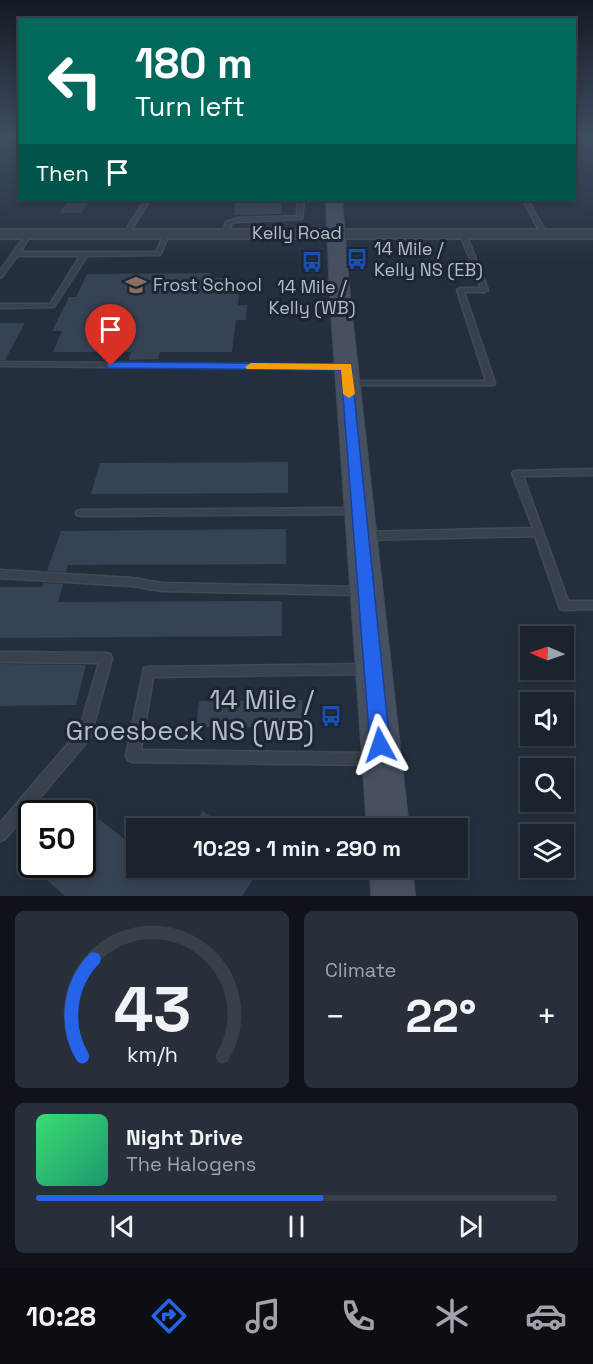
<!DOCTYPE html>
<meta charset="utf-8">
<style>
body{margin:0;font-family:"Space Grotesk",sans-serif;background:#282f3a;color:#f1f3f6;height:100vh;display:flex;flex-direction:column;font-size:22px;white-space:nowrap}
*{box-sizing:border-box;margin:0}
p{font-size:20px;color:#a0a4aa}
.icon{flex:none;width:33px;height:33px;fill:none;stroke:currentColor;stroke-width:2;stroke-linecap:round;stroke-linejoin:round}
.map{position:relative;height:896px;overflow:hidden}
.details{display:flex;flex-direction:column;gap:15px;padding:15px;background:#0f1319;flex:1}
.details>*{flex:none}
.banner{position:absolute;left:18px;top:18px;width:558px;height:183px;border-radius:0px;box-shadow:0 3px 9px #0003,0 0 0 2px #39404a;background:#00695c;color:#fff;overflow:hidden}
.needle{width:39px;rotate:272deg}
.tools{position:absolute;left:520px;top:626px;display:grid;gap:12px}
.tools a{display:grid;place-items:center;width:54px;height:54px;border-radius:0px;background:#1b232e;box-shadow:0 3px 9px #0003,0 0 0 2px #39404a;font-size:30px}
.speed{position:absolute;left:18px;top:800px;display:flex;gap:12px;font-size:30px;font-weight:700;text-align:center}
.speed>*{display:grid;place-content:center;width:78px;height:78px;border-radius:50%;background:#1b232e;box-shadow:0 3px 9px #0003,0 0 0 2px #39404a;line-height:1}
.speed .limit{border:3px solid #111;border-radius:9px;background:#fff;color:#111}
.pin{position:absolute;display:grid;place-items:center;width:51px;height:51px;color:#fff;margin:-62px -26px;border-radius:50% 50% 50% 0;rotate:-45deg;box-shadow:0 0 6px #0007}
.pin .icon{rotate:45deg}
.me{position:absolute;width:66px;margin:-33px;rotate:355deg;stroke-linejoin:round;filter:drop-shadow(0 0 4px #0008)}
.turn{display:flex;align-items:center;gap:21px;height:126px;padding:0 18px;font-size:27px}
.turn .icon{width:78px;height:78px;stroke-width:2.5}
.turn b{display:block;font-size:42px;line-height:51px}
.then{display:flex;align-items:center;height:57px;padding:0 18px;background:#0003;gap:12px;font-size:22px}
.big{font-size:45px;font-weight:600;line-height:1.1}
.details .widget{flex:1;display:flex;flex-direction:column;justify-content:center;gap:9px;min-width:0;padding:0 21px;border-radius:9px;background:#282f3a}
.details .dial{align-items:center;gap:0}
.dial svg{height:156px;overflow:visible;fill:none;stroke:#39404a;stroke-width:7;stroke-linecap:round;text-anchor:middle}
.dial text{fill:#f1f3f6;stroke:none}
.song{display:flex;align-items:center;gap:18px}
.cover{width:72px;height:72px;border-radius:9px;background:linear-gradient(135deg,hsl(140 70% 55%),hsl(160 70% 35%))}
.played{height:6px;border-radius:3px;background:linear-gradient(90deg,#2563eb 55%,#39404a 55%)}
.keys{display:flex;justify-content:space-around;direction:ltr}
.heat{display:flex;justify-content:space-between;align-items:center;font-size:33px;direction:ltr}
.details .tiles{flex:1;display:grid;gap:15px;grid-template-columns:1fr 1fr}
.widget:last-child{grid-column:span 2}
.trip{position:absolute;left:126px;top:818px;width:342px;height:60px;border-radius:0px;background:#1b232e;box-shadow:0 3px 9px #0003,0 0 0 2px #39404a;font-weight:600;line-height:60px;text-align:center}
.tab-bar{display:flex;height:96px;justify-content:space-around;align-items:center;background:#0b0e12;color:#a0a4aa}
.tab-bar .icon{width:42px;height:42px}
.tab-bar .selected{color:#2563eb}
.tab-bar b{font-size:27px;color:#f1f3f6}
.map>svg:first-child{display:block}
</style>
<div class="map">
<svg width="593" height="896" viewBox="0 0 593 896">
<rect width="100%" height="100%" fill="#242f3e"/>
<!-- building -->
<path fill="#364354" d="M 69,200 L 89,200 L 81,213 L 59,213 Z
M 236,200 L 282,200 L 281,214 L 234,215 Z
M 211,273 L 210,278 L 232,278 L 230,294 L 239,294 L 238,305 L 247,305 L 246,320 L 236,320 L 232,352 L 160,352 L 158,359 L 129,360 L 131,352 L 53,352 L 62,331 L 52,331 L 69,297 L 76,297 L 87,274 Z
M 0,323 L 25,323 L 5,360 L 0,360 Z
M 288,462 L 288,493 L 91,494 L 100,463 Z
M 286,529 L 286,564 L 68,565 L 66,572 L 47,571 L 61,531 Z
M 43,583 L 63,584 L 58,602 L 282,601 L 282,636 L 0,638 L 0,587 L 42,587 Z
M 0,664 L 86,665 L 76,705 L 0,706 Z
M 302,700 L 302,727 L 196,727 L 199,701 Z
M 203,811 L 227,828 L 190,828 Z
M 99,819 L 136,848 L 136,867 L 261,867 L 242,896 L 65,896 L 47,880 L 60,864 L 82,864 L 82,838 Z"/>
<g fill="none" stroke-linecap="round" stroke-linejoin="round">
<defs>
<path id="service" d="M 145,200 L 150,200 L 128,235 L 124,235 L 123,234 Z
M 298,200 L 304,200 L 302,219 L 238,222 L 232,223 L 228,234 L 223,233 L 226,222 L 238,218 L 297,216 Z
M 523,200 L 528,200 L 547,234 L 546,235 L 541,234 Z
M 165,232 L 170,233 L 160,255 L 87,256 L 54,307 L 0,308 L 0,304 L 50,304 L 80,256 L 17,256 L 2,277 L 0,278 L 0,271 L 27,233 L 32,234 L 20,252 L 156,252 Z
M 463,232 L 466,234 L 488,290 L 485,292 L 464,292 L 495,383 L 494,385 L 345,385 L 344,383 L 345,381 L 486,381 L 457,290 L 460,288 L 481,288 L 460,234 Z
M 0,362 L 346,365 L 350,367 L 346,369 L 0,366 Z
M 593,469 L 593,475 L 523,476 L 568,601 L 593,601 L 593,609 L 564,610 L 560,609 L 535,536 L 364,540 L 360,539 L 359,536 L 360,533 L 364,532 L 533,528 L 512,473 L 514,471 Z
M 357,508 L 361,509 L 362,511 L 361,513 L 357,514 L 81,516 L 77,515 L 76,513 L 77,511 L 81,510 Z
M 0,570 L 132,578 L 162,583 L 361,587 L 365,588 L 367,591 L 365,594 L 361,595 L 162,591 L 132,586 L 0,578 Z
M 0,652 L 106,653 L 110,654 L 112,658 L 90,738 L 5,839 L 0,841 L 0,823 L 79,731 L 99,663 L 0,662 Z
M 366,664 L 370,665 L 372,669 L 370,673 L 366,674 L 153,677 L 141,750 L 373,753 L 378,754 L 380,759 L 378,764 L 373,765 L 133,762 L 128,760 L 126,756 L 144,668 L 148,667 Z"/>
<path id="tertiary" d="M 0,230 L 593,230 L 593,238 L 0,238 Z"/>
<path id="secondary" d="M 326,200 L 342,200 L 350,297 L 409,828 L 367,828 L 330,297 Z
M 370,867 L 412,867 L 415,896 L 371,896 Z"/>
</defs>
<!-- service casing -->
<use href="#service" stroke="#414a57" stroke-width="3"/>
<!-- tertiary casing -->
<use href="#tertiary" stroke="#414a57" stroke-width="4"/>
<!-- secondary casing -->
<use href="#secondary" stroke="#414a57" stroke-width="2"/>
<!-- service -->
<use href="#service" fill="#38414e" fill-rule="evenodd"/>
<!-- tertiary -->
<use href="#tertiary" fill="#38414e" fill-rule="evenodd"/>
<!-- secondary -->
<use href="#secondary" fill="#465061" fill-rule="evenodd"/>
</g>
<!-- sky -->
<linearGradient id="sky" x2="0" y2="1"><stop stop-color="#141a22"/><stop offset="0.52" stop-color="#3f4d63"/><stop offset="1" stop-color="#3f4d63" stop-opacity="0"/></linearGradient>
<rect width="593" height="263" fill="url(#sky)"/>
<!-- route -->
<path fill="#2563eb" stroke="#184099" stroke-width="1.5" d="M 111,362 L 351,364 L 390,745 L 388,752 L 380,754 L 373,752 L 370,745 L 341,370 L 107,368 L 107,363 Z"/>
<!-- slow -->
<path fill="#f59e0b" d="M 251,363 L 351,364 L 355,394 L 349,398 L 343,394 L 341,370 L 247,369 L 245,367 Z"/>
<!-- icons -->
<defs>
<symbol id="bus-bare" viewBox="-9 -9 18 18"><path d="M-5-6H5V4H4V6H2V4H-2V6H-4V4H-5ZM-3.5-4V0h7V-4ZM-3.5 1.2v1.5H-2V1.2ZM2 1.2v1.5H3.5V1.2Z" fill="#1a4fb4" stroke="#1d2633" stroke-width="2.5" paint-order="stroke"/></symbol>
<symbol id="school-bare" viewBox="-9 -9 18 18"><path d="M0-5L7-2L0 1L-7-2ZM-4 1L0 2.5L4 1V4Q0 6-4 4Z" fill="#8d6e63" stroke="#1d2633" stroke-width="2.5" paint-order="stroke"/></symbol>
</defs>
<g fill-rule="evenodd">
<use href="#bus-bare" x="342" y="244" width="30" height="30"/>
<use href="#bus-bare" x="297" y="247" width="30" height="30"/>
<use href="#school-bare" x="121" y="270" width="30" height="30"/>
<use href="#bus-bare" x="316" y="701" width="30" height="30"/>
</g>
<g text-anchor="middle" stroke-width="6" stroke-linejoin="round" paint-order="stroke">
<!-- far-street labels -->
<g font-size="18" fill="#b4bcc9" stroke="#1d2633">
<text x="297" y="239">Kelly Road</text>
</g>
<!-- far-poi labels -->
<g font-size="18" fill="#b4bcc9" stroke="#1d2633" text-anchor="start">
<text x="374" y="255">14 Mile /<tspan x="374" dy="21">Kelly NS (EB)</tspan></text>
<text x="153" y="291">Frost School</text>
<text x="312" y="293" text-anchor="middle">14 Mile /<tspan x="312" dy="21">Kelly (WB)</tspan></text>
</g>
<!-- near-poi labels -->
<g font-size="27" fill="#b4bcc9" stroke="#1d2633" text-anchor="end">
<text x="314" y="709">14 Mile /<tspan x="314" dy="31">Groesbeck NS (WB)</tspan></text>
</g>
</g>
</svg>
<div class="tools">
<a><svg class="needle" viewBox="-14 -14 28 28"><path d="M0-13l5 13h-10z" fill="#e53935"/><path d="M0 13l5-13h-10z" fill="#a0a4aa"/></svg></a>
<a><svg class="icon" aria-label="sound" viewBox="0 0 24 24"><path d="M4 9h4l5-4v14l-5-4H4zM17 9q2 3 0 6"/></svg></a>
<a><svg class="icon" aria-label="search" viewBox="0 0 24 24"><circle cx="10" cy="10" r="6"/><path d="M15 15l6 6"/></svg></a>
<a><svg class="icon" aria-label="layers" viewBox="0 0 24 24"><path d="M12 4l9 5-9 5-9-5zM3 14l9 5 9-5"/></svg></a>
</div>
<div class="speed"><div class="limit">50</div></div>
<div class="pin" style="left:111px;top:366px;background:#d93025"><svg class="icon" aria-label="arrive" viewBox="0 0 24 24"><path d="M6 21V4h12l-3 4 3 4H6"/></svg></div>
<svg class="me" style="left:380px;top:745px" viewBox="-20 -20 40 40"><path d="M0-17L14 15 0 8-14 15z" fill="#2563eb" stroke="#fff" stroke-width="4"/></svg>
<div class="trip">10:29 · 1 min · 290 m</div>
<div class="banner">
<div class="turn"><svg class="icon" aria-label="left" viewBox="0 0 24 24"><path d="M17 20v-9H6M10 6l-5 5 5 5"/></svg><div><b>180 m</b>Turn left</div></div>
<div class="then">Then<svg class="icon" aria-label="arrive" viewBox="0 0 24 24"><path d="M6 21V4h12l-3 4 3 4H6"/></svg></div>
</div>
</div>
<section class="details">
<div class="tiles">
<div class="widget dial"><svg viewBox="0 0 100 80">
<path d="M14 69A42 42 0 1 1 86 69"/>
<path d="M14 69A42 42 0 0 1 20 19" stroke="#2563eb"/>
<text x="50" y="56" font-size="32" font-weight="700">43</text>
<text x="50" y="72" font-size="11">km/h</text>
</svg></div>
<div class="widget"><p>Climate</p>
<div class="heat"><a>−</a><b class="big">22°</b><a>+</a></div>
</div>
<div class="widget">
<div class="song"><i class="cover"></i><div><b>Night Drive</b><p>The Halogens</p></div></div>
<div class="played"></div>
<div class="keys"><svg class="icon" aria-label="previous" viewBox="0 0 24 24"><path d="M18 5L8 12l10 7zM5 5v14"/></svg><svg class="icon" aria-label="pause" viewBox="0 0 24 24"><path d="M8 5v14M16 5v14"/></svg><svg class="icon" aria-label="next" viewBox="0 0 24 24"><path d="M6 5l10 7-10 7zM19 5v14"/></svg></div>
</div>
</div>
</section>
<nav class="tab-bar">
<b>10:28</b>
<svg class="icon selected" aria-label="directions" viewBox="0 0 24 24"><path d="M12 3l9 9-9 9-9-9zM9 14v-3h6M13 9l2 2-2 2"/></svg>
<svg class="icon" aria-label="music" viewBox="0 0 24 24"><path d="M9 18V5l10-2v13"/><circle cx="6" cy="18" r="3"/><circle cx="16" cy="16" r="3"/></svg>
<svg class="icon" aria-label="phone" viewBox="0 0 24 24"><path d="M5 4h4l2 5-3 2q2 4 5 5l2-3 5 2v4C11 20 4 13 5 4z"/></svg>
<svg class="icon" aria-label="climate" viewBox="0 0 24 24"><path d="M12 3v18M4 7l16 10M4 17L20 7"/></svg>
<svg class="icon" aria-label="car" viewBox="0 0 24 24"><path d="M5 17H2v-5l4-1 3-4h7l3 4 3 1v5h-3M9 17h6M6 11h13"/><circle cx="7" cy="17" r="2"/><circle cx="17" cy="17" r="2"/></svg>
</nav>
